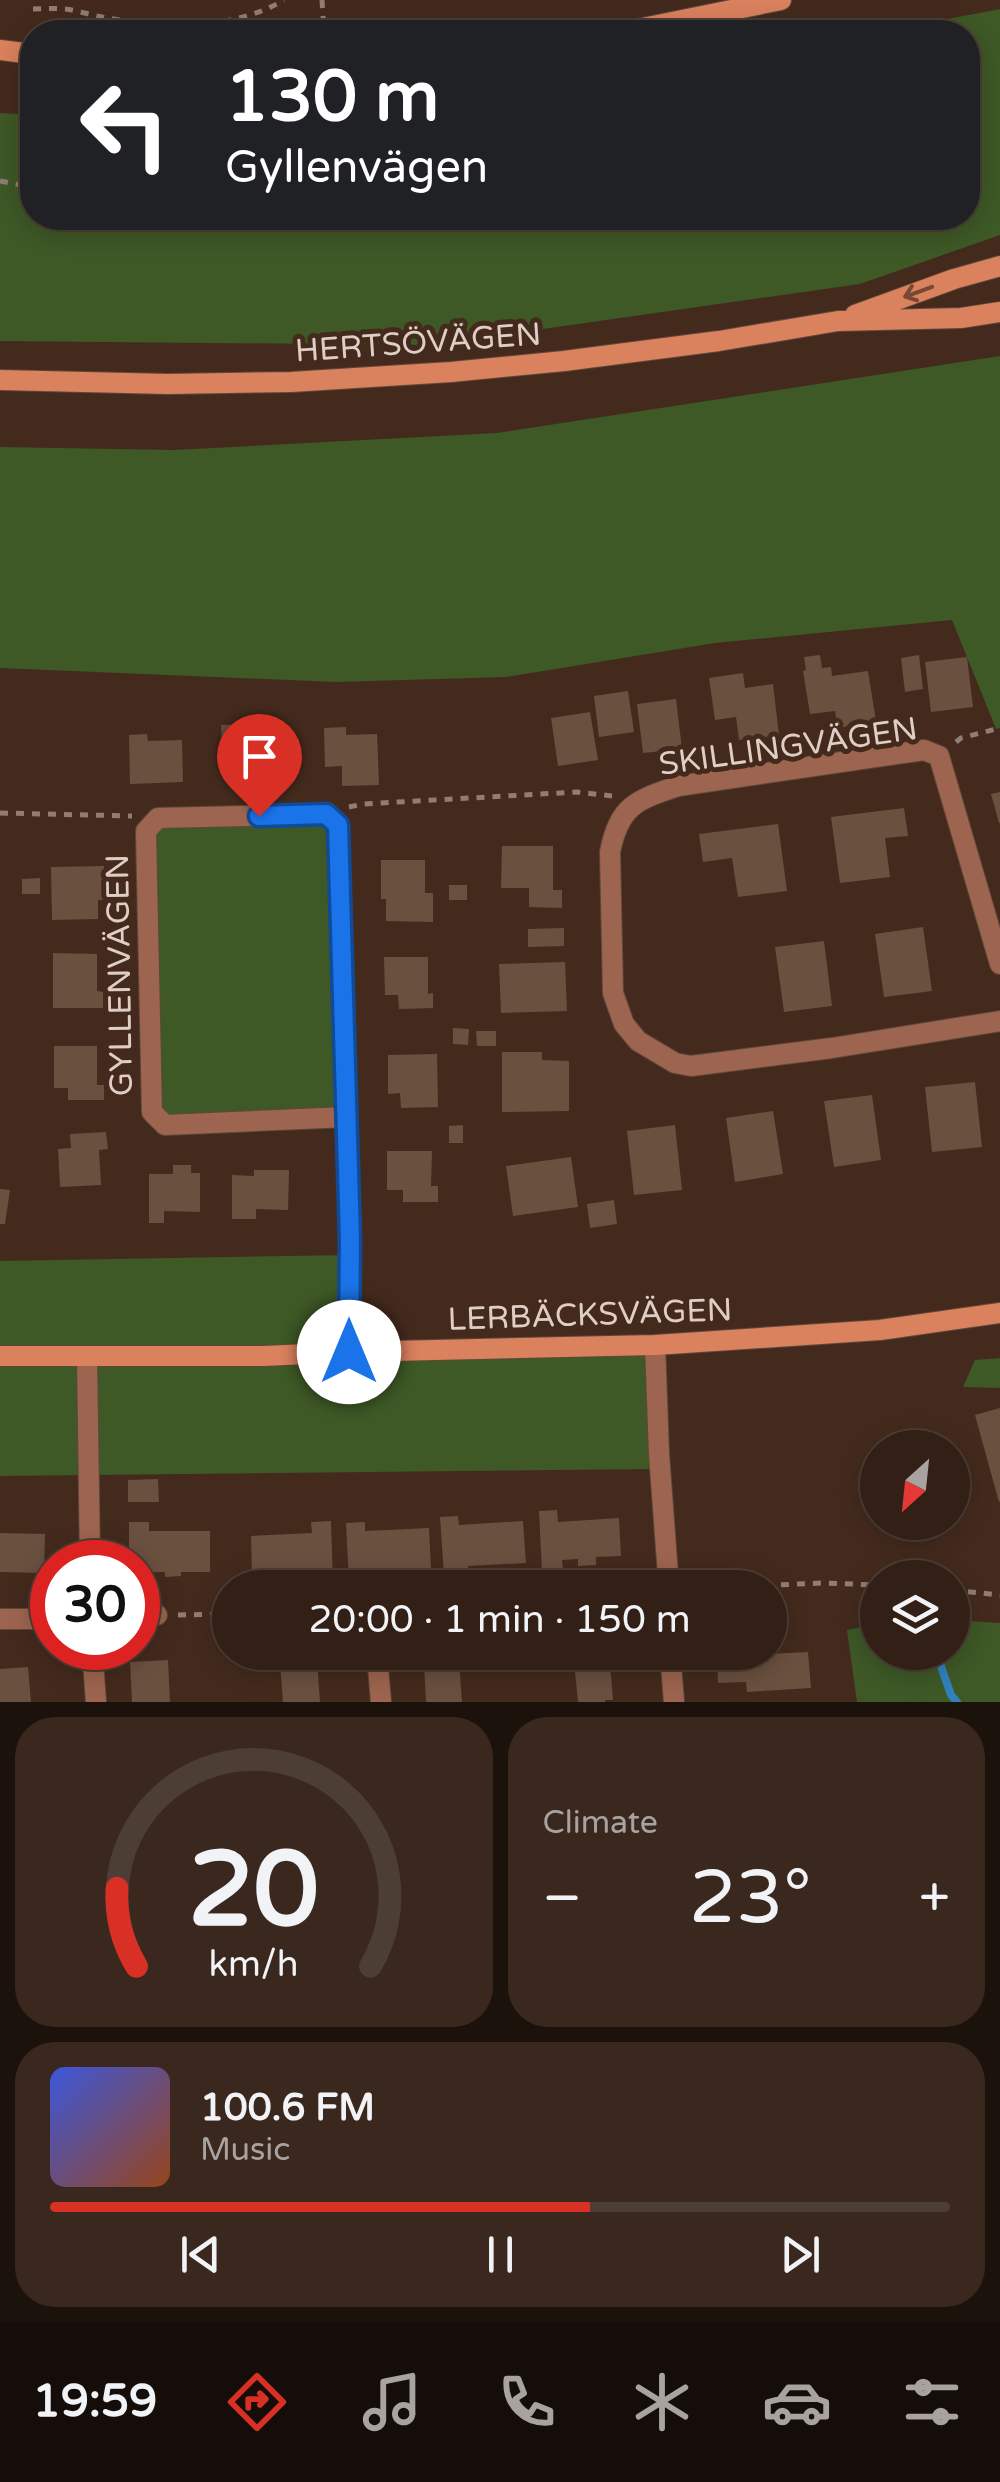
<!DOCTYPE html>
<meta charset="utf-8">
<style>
body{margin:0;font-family:"Varela Round",sans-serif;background:#3a281f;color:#f1f3f6;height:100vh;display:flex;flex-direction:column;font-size:38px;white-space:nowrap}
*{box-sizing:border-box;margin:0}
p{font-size:32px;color:#a8a3a1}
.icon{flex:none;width:55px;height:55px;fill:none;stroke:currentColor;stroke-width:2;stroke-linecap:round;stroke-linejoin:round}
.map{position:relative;height:1702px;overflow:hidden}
.drawer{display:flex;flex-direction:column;gap:15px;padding:15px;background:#1c120c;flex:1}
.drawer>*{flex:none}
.top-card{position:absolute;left:20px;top:20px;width:960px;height:210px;border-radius:40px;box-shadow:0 5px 25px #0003,0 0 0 2px #4d3e35;background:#202124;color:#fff;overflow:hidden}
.needle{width:65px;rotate:207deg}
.fabs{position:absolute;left:860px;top:1430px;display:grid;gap:20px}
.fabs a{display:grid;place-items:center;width:110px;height:110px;border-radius:50%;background:#322016;box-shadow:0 5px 25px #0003,0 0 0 2px #4d3e35;font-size:50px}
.speed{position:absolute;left:30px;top:1540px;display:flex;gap:20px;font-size:50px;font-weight:700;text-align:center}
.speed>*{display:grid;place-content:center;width:130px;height:130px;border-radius:50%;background:#322016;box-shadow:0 5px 25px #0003,0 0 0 2px #4d3e35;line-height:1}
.speed .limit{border:15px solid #d22;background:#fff;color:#111}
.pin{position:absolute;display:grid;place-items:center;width:85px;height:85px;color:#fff;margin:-102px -42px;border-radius:50% 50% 50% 0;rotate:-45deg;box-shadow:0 0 10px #0007}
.pin .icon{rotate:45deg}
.me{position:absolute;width:110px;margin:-55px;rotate:0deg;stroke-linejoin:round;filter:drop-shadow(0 0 8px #0008)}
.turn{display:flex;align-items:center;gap:35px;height:210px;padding:0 40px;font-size:45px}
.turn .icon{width:130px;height:130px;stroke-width:2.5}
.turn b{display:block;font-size:70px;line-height:85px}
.big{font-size:75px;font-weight:600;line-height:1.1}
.drawer .widget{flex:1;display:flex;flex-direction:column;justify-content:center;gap:15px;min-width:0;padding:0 35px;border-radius:40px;background:#3a281f}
.drawer .dial{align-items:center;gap:0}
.dial svg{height:260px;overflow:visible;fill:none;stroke:#4d3e35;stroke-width:7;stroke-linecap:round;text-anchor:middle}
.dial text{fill:#f1f3f6;stroke:none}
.song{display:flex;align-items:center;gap:30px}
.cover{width:120px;height:120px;border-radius:15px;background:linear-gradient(135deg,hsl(230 70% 55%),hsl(20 70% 35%))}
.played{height:10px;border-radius:5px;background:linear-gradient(90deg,#d93025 60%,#4d3e35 60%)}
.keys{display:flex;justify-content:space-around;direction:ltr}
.heat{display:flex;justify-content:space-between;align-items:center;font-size:55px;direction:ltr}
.drawer .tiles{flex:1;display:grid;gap:15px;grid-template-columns:1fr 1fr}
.widget:last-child{grid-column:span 2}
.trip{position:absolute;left:212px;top:1570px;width:575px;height:100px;border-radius:50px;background:#322016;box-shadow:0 5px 25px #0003,0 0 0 2px #4d3e35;font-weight:600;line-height:100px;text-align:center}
.tab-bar{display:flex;height:160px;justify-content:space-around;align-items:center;background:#140d09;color:#a8a3a1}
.tab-bar .icon{width:70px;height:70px}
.tab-bar .selected{color:#d93025}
.tab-bar b{font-size:45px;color:#f1f3f6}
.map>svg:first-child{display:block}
</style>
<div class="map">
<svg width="1000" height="1702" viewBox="0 0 1000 1702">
<rect width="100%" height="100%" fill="#432a1d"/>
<!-- green -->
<path fill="#3e5826" d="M 1000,9 L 1000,235 L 860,284 L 430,345 L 0,341 L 0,113 L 32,115 L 32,218 L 968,218 L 968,32 L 879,32 Z
M 1000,356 L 1000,728 L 996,729 L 952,620 L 715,643 L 507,677 L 336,682 L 0,668 L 0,447 L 174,450 L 497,433 Z
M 325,814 L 336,826 L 342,1118 L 190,1125 L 153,1113 L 156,819 Z
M 348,1255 L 347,1349 L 655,1344 L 660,1469 L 0,1476 L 0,1261 Z
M 1000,1358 L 1000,1388 L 963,1387 L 975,1360 Z
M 953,1620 L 1000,1623 L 1000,1702 L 857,1702 L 847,1630 L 877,1624 L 878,1652 L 952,1652 Z"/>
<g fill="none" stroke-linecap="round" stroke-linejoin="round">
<!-- stream -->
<path stroke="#3180ba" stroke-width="8" d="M 936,1652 L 951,1695 L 957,1702"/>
</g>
<!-- building -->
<path fill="#6a503f" d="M 820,655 L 822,668 L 831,667 L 832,676 L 868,671 L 876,721 L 838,728 L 835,711 L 810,714 L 803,671 L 806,670 L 804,657 Z
M 919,655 L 923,689 L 905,692 L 901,658 Z
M 967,657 L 973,707 L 931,712 L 925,662 Z
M 743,673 L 745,688 L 773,684 L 779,735 L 739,740 L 736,717 L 715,720 L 709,678 Z
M 628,691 L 634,732 L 599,737 L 594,696 Z
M 676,699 L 682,749 L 643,753 L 637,704 Z
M 590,712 L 598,760 L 558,766 L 551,718 Z
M 252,724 L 253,736 L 286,735 L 288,779 L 251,780 L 250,777 L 223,778 L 221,725 Z
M 346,727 L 346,735 L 377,734 L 379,785 L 342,786 L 342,766 L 325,767 L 324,728 Z
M 147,734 L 148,741 L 182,740 L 183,782 L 130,784 L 129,735 Z
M 1000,792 L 1000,823 L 999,823 L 991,794 Z
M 904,808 L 908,836 L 885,838 L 890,877 L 840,883 L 831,817 Z
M 778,824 L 787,891 L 738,897 L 732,858 L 703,862 L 699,834 Z
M 502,846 L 553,846 L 553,890 L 562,890 L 562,908 L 529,907 L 529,888 L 501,888 Z
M 381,860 L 425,860 L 425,893 L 433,893 L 433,922 L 386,921 L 386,899 L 381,899 Z
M 104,866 L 105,900 L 98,900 L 98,919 L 52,920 L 51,867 Z
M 40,878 L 40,894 L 22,894 L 22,879 Z
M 449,885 L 467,885 L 467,900 L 449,900 Z
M 923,927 L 932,991 L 884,997 L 875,934 Z
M 564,928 L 564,946 L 528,947 L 528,929 Z
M 824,941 L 832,1006 L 784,1012 L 775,947 Z
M 53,953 L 97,954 L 97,991 L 103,992 L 103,1008 L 53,1008 Z
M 384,957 L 428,957 L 428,994 L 433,993 L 433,1008 L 399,1009 L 398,995 L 385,995 Z
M 565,962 L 567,1011 L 501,1013 L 499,964 Z
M 453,1028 L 469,1029 L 468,1045 L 453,1044 Z
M 476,1031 L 496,1031 L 496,1046 L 477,1046 Z
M 54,1046 L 97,1046 L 97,1085 L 104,1085 L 104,1100 L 68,1100 L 68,1088 L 54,1088 Z
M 502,1052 L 542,1052 L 542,1060 L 569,1061 L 569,1111 L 502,1112 Z
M 437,1054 L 438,1107 L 401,1108 L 400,1093 L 388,1094 L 388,1055 Z
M 975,1082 L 982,1147 L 932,1152 L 925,1087 Z
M 872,1095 L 881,1160 L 834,1167 L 824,1101 Z
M 773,1111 L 783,1174 L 735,1182 L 726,1118 Z
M 463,1125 L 463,1143 L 449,1143 L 449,1126 Z
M 675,1125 L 682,1190 L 634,1195 L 627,1131 Z
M 106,1132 L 108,1149 L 99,1150 L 101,1185 L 60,1187 L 58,1149 L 71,1148 L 70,1134 Z
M 387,1151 L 432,1151 L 431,1186 L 438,1186 L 438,1202 L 403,1202 L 403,1190 L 387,1190 Z
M 571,1157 L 578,1207 L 513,1216 L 506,1166 Z
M 173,1165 L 191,1165 L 191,1173 L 200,1173 L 200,1212 L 164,1211 L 164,1223 L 149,1223 L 149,1174 L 173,1174 Z
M 254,1170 L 289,1170 L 288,1210 L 256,1209 L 256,1219 L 232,1219 L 232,1175 L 254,1176 Z
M 0,1189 L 10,1190 L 5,1224 L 0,1224 Z
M 614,1200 L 617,1224 L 590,1228 L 587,1204 Z
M 1000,1408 L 1000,1501 L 999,1502 L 975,1415 Z
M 158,1479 L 159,1502 L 128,1502 L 128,1480 Z
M 557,1510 L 558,1522 L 619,1518 L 621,1556 L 596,1557 L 596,1565 L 578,1566 L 578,1559 L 562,1560 L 563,1569 L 542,1571 L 539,1511 Z
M 458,1516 L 459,1525 L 523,1521 L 526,1563 L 468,1566 L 469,1573 L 444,1575 L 440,1517 Z
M 331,1521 L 333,1583 L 315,1583 L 314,1571 L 252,1573 L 251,1536 L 312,1533 L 311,1522 Z
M 129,1522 L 149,1522 L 149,1531 L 210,1531 L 210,1572 L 181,1572 L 181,1576 L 165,1577 L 165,1572 L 149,1572 L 149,1581 L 138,1581 L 138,1562 L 129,1562 Z
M 365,1522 L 365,1531 L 429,1528 L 431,1569 L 370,1572 L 370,1581 L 349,1582 L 346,1523 Z
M 0,1533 L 45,1534 L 44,1573 L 0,1572 Z
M 573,1652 L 609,1652 L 613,1700 L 605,1700 L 605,1702 L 578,1702 Z
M 717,1652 L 746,1652 L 746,1655 L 808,1652 L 811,1688 L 747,1692 L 746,1682 L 718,1683 Z
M 168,1660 L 170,1702 L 132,1702 L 130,1662 Z
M 317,1660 L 320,1702 L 283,1702 L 280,1663 Z
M 459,1661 L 462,1702 L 426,1702 L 424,1663 Z
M 28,1667 L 31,1702 L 0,1702 L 0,1669 Z"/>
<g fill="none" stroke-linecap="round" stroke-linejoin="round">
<defs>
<path id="street" d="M 1000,964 L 939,756 L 924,750 L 678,786 C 636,800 619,806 610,852 L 613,993 L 624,1024 L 638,1041 L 675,1063 L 691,1066 L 832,1048 L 1000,1021
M 346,1117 L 165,1125 L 152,1112 L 146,831 L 158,818 L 326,814 L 338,825 L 350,1239 L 349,1352
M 655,1345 L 659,1454 L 669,1588
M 87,1356 L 90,1562
M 138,1615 L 157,1615
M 0,1619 L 52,1619
M 92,1648 L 96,1702
M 380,1652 L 378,1667 L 381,1702
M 670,1652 L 674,1702"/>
<path id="secondary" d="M 623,32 L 781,0
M 0,50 L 32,54
M 855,315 L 954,279 L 1000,266
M 0,380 L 168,384 L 291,382 L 451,372 L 564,361 L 719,341 L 838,321 L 961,318 L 1000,312
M 0,1356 L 264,1356 L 349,1352 L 655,1345 L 880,1330 L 1000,1313"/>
</defs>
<!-- street casing -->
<use href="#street" stroke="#5f483b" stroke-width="22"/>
<!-- secondary casing -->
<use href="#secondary" stroke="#5f483b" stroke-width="22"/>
<!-- path -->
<path stroke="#927d73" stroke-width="5" stroke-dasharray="8 8" stroke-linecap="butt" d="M 322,0 L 324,32
M 33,9 C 44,9 54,8 64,9 C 77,10 90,15 102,17 C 160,28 232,31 284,0
M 0,181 L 32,187
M 956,742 L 961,738 L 1000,728
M 349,807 L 363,804 L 577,792 L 612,796
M 0,813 L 132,816
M 701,1588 L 823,1583 L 878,1585
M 952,1590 L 1000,1595
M 178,1615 L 230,1614"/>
<!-- street -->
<use href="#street" stroke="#9d654f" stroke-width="20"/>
<!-- secondary -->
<use href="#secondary" stroke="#da815e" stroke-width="20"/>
</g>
<!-- one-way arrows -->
<defs><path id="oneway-shaft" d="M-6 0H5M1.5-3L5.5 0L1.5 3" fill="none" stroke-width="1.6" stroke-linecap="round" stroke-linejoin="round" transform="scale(2.5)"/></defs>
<use stroke="#784834" href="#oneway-shaft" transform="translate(918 292) rotate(160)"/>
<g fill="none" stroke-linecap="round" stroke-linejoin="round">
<defs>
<path id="route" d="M 259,816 L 326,814 L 338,825 L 350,1239 L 349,1352"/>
</defs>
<!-- route casing -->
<use href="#route" stroke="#114b97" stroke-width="25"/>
<!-- route -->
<use href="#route" stroke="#1a73e8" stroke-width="18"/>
</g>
<g text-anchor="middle" stroke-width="10" stroke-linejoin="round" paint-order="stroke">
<!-- street labels -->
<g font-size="32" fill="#dfcec6" stroke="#432a1d">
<text transform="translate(418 342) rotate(-4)" y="11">HERTSÖVÄGEN</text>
<text transform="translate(788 746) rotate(-8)" y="11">SKILLINGVÄGEN</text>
<text transform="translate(119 975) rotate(-91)" y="11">GYLLENVÄGEN</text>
<text transform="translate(590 1314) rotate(-2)" y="11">LERBÄCKSVÄGEN</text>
</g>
</g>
</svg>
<div class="fabs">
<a><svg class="needle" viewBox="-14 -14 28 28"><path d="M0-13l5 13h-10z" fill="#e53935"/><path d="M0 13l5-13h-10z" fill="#a8a3a1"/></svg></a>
<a><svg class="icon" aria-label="layers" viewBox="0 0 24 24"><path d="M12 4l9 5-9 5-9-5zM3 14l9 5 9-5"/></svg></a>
</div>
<div class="speed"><div class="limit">30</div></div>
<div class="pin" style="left:259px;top:816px;background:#d93025"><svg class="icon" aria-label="arrive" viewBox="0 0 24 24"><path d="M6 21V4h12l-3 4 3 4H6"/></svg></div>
<svg class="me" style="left:349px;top:1352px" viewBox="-20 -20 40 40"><circle r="19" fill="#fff"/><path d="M0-13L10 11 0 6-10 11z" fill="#1a73e8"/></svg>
<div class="trip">20:00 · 1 min · 150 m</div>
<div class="top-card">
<div class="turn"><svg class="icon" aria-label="left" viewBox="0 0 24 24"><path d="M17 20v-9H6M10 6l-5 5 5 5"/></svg><div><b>130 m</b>Gyllenvägen</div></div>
</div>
</div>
<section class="drawer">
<div class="tiles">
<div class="widget dial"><svg viewBox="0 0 100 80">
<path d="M14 69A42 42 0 1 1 86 69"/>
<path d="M14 69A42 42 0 0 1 8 45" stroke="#d93025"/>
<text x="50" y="56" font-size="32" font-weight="700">20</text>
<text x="50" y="72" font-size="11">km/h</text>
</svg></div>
<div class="widget"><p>Climate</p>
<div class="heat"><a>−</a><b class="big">23°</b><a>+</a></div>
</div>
<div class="widget">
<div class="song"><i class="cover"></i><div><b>100.6 FM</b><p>Music</p></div></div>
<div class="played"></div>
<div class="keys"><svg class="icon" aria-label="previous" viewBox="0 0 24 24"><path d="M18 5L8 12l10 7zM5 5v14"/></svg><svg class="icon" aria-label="pause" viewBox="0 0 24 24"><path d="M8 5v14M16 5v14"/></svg><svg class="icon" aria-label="next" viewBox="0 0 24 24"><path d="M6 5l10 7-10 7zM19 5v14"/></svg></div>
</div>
</div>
</section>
<nav class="tab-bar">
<b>19:59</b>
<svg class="icon selected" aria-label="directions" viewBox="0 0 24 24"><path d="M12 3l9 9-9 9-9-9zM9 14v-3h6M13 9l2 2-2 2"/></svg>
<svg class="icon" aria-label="music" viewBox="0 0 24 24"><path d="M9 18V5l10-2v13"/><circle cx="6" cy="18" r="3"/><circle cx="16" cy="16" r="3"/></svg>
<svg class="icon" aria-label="phone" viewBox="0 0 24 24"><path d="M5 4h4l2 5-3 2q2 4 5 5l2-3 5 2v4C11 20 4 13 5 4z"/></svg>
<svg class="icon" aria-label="climate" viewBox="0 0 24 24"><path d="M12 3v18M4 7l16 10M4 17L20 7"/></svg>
<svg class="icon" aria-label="car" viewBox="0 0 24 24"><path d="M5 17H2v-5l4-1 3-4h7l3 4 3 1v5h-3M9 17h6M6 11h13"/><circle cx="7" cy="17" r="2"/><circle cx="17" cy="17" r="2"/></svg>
<svg class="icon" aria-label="filters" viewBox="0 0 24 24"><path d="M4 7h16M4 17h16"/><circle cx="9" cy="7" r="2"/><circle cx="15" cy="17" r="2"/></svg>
</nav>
